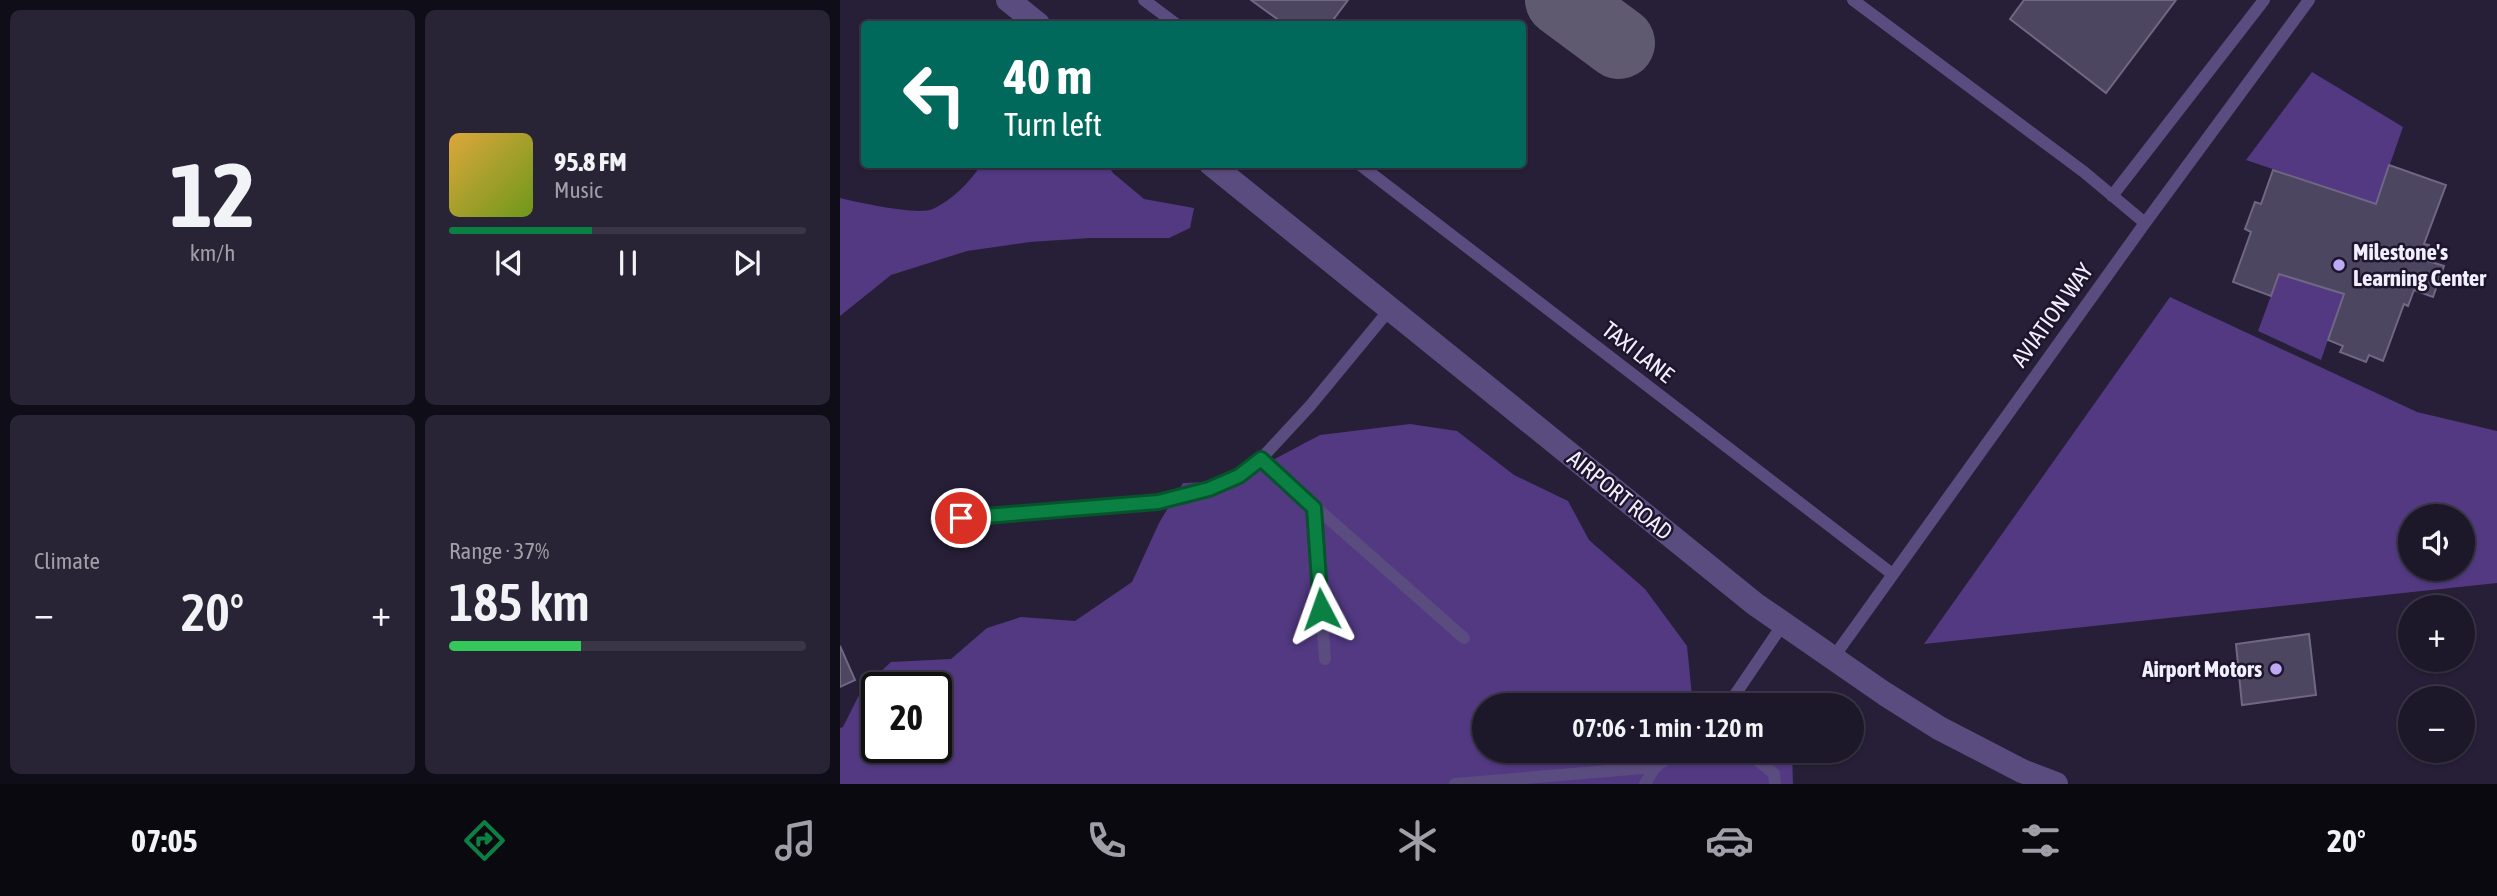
<!DOCTYPE html>
<meta charset="utf-8">
<style>
body{margin:0;font-family:"Asap Condensed",sans-serif;background:#292435;color:#f1f3f6;height:100vh;display:flex;flex-direction:column;font-size:26px;white-space:nowrap}
*{box-sizing:border-box;margin:0}
p{font-size:23px;color:#a09fa8}
.icon{flex:none;width:38px;height:38px;fill:none;stroke:currentColor;stroke-width:2;stroke-linecap:round;stroke-linejoin:round}
.map{position:relative;flex:1;overflow:hidden}
.panel{display:flex;flex-direction:column;gap:10px;padding:10px;background:#0f0d17;width:840px}
.panel>*{flex:none}
.top-card{position:absolute;left:21px;top:21px;width:665px;height:147px;border-radius:7px;box-shadow:0 2px 5px #0004,0 0 0 2px #3a3646;background:#00695c;color:#fff;overflow:hidden}
.tools{position:absolute;left:1558px;top:504px;display:grid;gap:14px}
.tools a{display:grid;place-items:center;width:77px;height:77px;border-radius:50%;background:#1c1729;box-shadow:0 2px 5px #0004,0 0 0 2px #3a3646;font-size:35px}
.speed{position:absolute;left:21px;top:672px;display:flex;gap:14px;font-size:35px;font-weight:700;text-align:center}
.speed>*{display:grid;place-content:center;width:91px;height:91px;border-radius:50%;background:#1c1729;box-shadow:0 2px 5px #0004,0 0 0 2px #3a3646;line-height:1}
.speed .limit{border:4px solid #111;border-radius:10px;background:#fff;color:#111}
.pin{position:absolute;display:grid;place-items:center;width:60px;height:60px;color:#fff;margin:-30px;border:4px solid #fff;border-radius:50%;box-shadow:0 2px 7px #0007}
.me{position:absolute;width:77px;margin:-38px;rotate:356deg;stroke-linejoin:round;filter:drop-shadow(0 0 5px #0008)}
.turn{display:flex;align-items:center;gap:24px;height:147px;padding:0 28px;font-size:32px}
.turn .icon{width:91px;height:91px;stroke-width:2.5}
.turn b{display:block;font-size:49px;line-height:60px}
.big{font-size:52px;font-weight:600;line-height:1.1}
.panel .widget{flex:1;display:flex;flex-direction:column;justify-content:center;gap:10px;min-width:0;padding:0 24px;border-radius:10px;background:#292435}
.panel .dial{align-items:center;gap:0}
.dial b{font-size:91px;line-height:1}
.song{display:flex;align-items:center;gap:21px}
.cover{width:84px;height:84px;border-radius:10px;background:linear-gradient(135deg,hsl(40 70% 55%),hsl(80 70% 35%))}
.played{height:7px;border-radius:4px;background:linear-gradient(90deg,#0b8043 40%,#3a3646 40%)}
.keys{display:flex;justify-content:space-around;direction:ltr}
.heat{display:flex;justify-content:space-between;align-items:center;font-size:38px;direction:ltr}
.charge{height:10px;border-radius:5px;background:linear-gradient(90deg,#34c759 37%,#3a3646 0)}
.panel .tiles{flex:1;display:grid;gap:10px;grid-template-columns:repeat(2,1fr)}
.trip{position:absolute;left:632px;top:693px;width:392px;height:70px;border-radius:35px;background:#1c1729;box-shadow:0 2px 5px #0004,0 0 0 2px #3a3646;font-weight:600;line-height:70px;text-align:center}
.dock{display:flex;height:112px;justify-content:space-around;align-items:center;background:#0b0910;color:#a09fa8}
.dock .icon{width:49px;height:49px}
.dock .active{color:#0b8043}
.dock b{font-size:32px;color:#f1f3f6}
main{display:flex;flex:1;min-height:0}
.map>svg:first-child{display:block}
</style>
<main>
<section class="panel">
<div class="tiles">
<div class="widget dial"><b>12</b><p>km/h</p></div>
<div class="widget">
<div class="song"><i class="cover"></i><div><b>95.8 FM</b><p>Music</p></div></div>
<div class="played"></div>
<div class="keys"><svg class="icon" aria-label="previous" viewBox="0 0 24 24"><path d="M18 5L8 12l10 7zM5 5v14"/></svg><svg class="icon" aria-label="pause" viewBox="0 0 24 24"><path d="M8 5v14M16 5v14"/></svg><svg class="icon" aria-label="next" viewBox="0 0 24 24"><path d="M6 5l10 7-10 7zM19 5v14"/></svg></div>
</div>
<div class="widget"><p>Climate</p>
<div class="heat"><a>−</a><b class="big">20°</b><a>+</a></div>
</div>
<div class="widget"><p>Range · 37%</p><b class="big">185 km</b><div class="charge"></div></div>
</div>
</section>
<div class="map">
<svg width="1657" height="784" viewBox="0 0 1657 784">
<rect width="100%" height="100%" fill="#261f37"/>
<!-- green -->
<path fill="#523982" fill-rule="evenodd" d="M 1472,72 L 1563,127 L 1536,204 L 1406,160 Z
M 267,164 L 273,173 L 304,199 L 354,208 L 350,228 L 329,238 L 250,238 L 190,242 L 127,251 L 51,275 L 0,316 L 0,198 C 17,202 78,216 93,209 C 113,199 129,183 141,165 Z
M 1439,274 L 1504,294 L 1481,360 L 1418,331 Z
M 1330,297 L 1577,412 L 1657,431 L 1657,583 L 1084,644 ZM 1570,516 L 1622,516 L 1622,569 L 1570,569 Z
M 570,424 L 617,431 L 674,475 L 728,501 L 749,540 L 805,589 L 847,646 L 852,696 L 837,705 L 644,705 L 644,751 L 952,751 L 953,784 L 0,784 L 0,728 L 3,727 L 22,689 L 51,662 L 111,659 L 147,628 L 181,617 L 235,621 L 292,582 L 319,523 L 343,483 L 393,481 L 480,435 ZM 37,688 L 96,688 L 96,747 L 37,747 Z"/>
<g fill="none" stroke-linecap="round" stroke-linejoin="round">
<!-- taxiway -->
<path stroke="#605a70" stroke-width="72" d="M 721,0 L 779,43"/>
</g>
<!-- building -->
<path fill="#4d4660" stroke="#6f6784" stroke-width="2" d="M 411,0 L 508,0 L 490,24 L 444,24 Z
M 1184,0 L 1336,0 L 1266,93 L 1170,19 Z
M 1549,165 L 1606,185 L 1584,244 L 1589,245 L 1585,260 L 1604,266 L 1593,297 L 1574,290 L 1568,306 L 1564,304 L 1543,361 L 1529,355 L 1526,362 L 1500,352 L 1503,346 L 1488,340 L 1504,294 L 1439,274 L 1431,296 L 1393,282 L 1411,232 L 1405,229 L 1415,202 L 1421,204 L 1433,170 L 1536,204 Z
M 1469,634 L 1476,695 L 1402,705 L 1396,644 Z
M 0,646 L 15,680 L 0,687 Z"/>
<g fill="none" stroke-linecap="round" stroke-linejoin="round">
<!-- lane -->
<path stroke="#5a4c7e" stroke-width="12" d="M 304,0 L 336,24
M 1013,0 L 1244,172 L 1305,223
M 519,164 L 1051,573
M 1272,196 L 1424,0
M 421,459 L 624,638
M 474,508 L 485,659
M 96,520 L 318,502 L 369,489 L 399,476 L 421,459 L 470,406 L 550,309
M 993,658 L 1305,223 L 1469,0
M 888,705 L 943,624
M 907,751 L 934,774 L 935,784
M 615,784 L 815,767
M 805,784 L 815,767 L 838,751"/>
<!-- street -->
<path stroke="#5a4c7e" stroke-width="24" d="M 168,0 L 198,24
M 371,164 L 915,604 L 1045,694 L 1099,728 L 1182,771 L 1216,784"/>
</g>
<g fill="none" stroke-linecap="round" stroke-linejoin="round">
<defs>
<path id="route" d="M 121,518 L 318,502 L 369,489 L 399,476 L 421,459 L 474,508 L 481,609"/>
</defs>
<!-- route casing -->
<use href="#route" stroke="#07532c" stroke-width="18"/>
<!-- route -->
<use href="#route" stroke="#0b8043" stroke-width="12"/>
</g>
<!-- markers -->
<g fill="#bea9f5" stroke="#1c152c" stroke-width="2.5">
<circle cx="1499" cy="265" r="7"/>
<circle cx="1436" cy="669" r="7"/>
</g>
<g text-anchor="middle" stroke-width="5" stroke-linejoin="round" paint-order="stroke">
<!-- poi labels -->
<g font-size="23" font-weight="bold" fill="#f1eefe" stroke="#1c152c" text-anchor="start">
<text x="1513" y="260">Milestone's<tspan x="1513" dy="26">Learning Center</tspan></text>
<text x="1422" y="677" text-anchor="end">Airport Motors</text>
</g>
<!-- street labels -->
<g font-size="23" fill="#f1eefe" stroke="#1c152c">
<text transform="translate(1212 315) rotate(-54)" y="8">AVIATION WAY</text>
<text transform="translate(798 352) rotate(38)" y="8">TAXI LANE</text>
<text transform="translate(780 495) rotate(39)" y="8">AIRPORT ROAD</text>
</g>
</g>
</svg>
<div class="tools">
<a><svg class="icon" aria-label="sound" viewBox="0 0 24 24"><path d="M4 9h4l5-4v14l-5-4H4zM17 9q2 3 0 6"/></svg></a>
<a>+</a>
<a>−</a>
</div>
<div class="speed"><div class="limit">20</div></div>
<div class="pin" style="left:121px;top:518px;background:#d93025"><svg class="icon" aria-label="arrive" viewBox="0 0 24 24"><path d="M6 21V4h12l-3 4 3 4H6"/></svg></div>
<svg class="me" style="left:481px;top:609px" viewBox="-20 -20 40 40"><path d="M0-17L14 15 0 8-14 15z" fill="#0b8043" stroke="#fff" stroke-width="4"/></svg>
<div class="trip">07:06 · 1 min · 120 m</div>
<div class="top-card">
<div class="turn"><svg class="icon" aria-label="left" viewBox="0 0 24 24"><path d="M17 20v-9H6M10 6l-5 5 5 5"/></svg><div><b>40 m</b>Turn left</div></div>
</div>
</div>
</main>
<nav class="dock">
<b>07:05</b>
<svg class="icon active" aria-label="directions" viewBox="0 0 24 24"><path d="M12 3l9 9-9 9-9-9zM9 14v-3h6M13 9l2 2-2 2"/></svg>
<svg class="icon" aria-label="music" viewBox="0 0 24 24"><path d="M9 18V5l10-2v13"/><circle cx="6" cy="18" r="3"/><circle cx="16" cy="16" r="3"/></svg>
<svg class="icon" aria-label="phone" viewBox="0 0 24 24"><path d="M5 4h4l2 5-3 2q2 4 5 5l2-3 5 2v4C11 20 4 13 5 4z"/></svg>
<svg class="icon" aria-label="climate" viewBox="0 0 24 24"><path d="M12 3v18M4 7l16 10M4 17L20 7"/></svg>
<svg class="icon" aria-label="car" viewBox="0 0 24 24"><path d="M5 17H2v-5l4-1 3-4h7l3 4 3 1v5h-3M9 17h6M6 11h13"/><circle cx="7" cy="17" r="2"/><circle cx="17" cy="17" r="2"/></svg>
<svg class="icon" aria-label="filters" viewBox="0 0 24 24"><path d="M4 7h16M4 17h16"/><circle cx="9" cy="7" r="2"/><circle cx="15" cy="17" r="2"/></svg>
<b>20°</b>
</nav>
